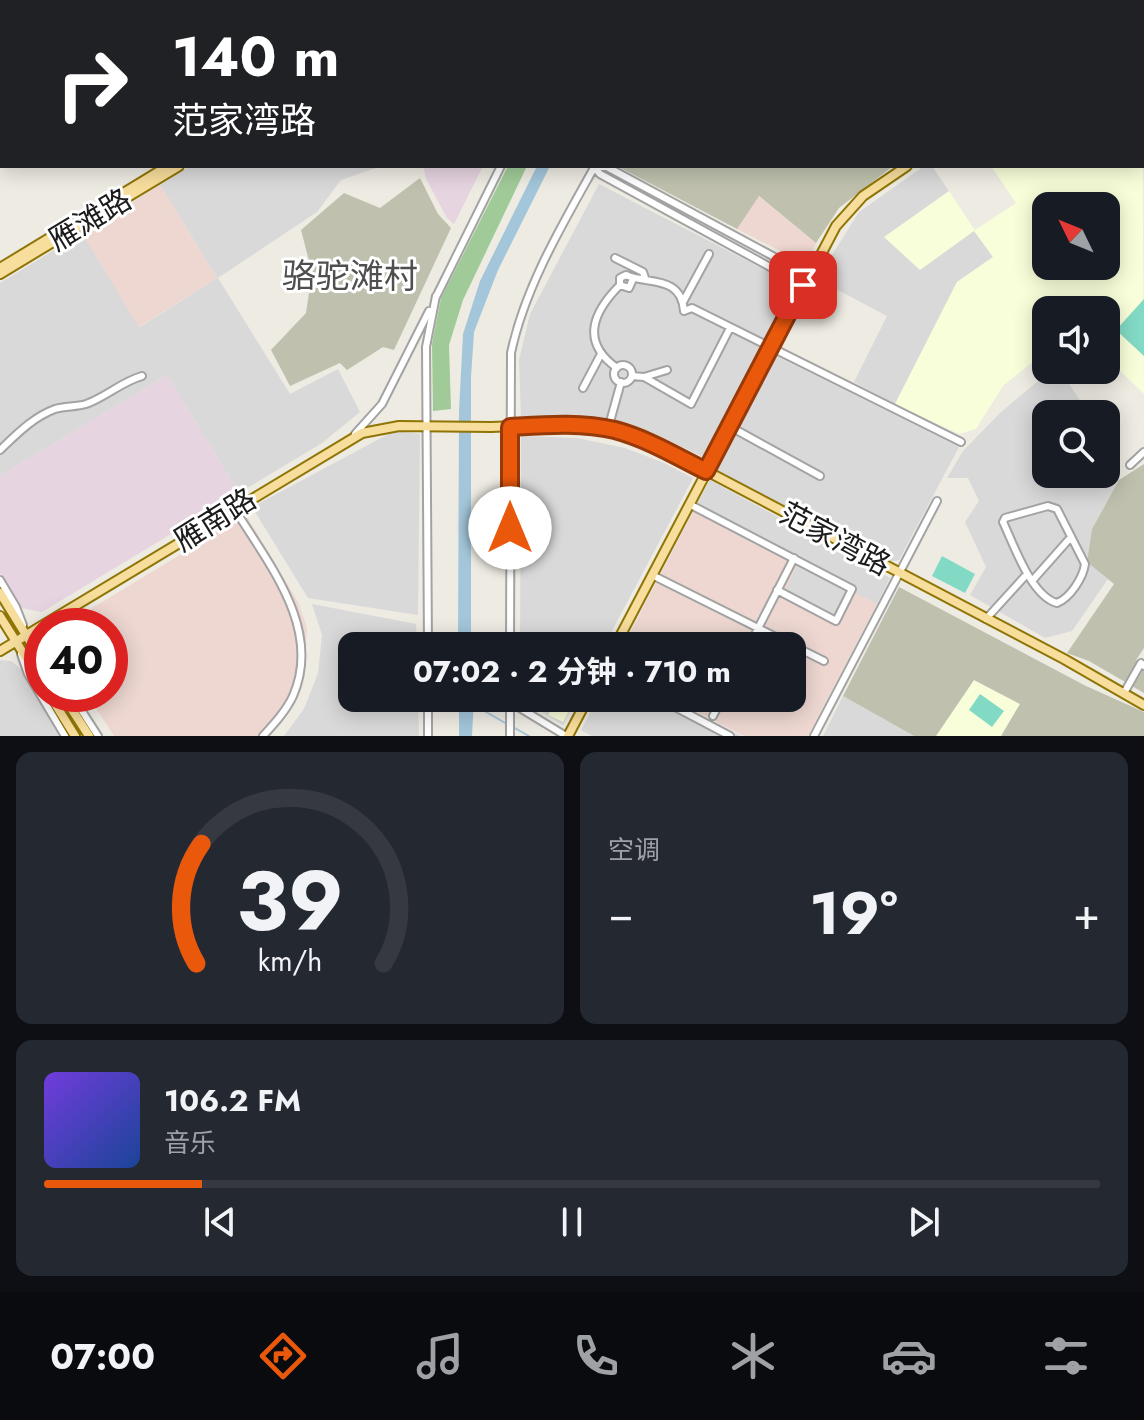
<!DOCTYPE html>
<html lang="zh">
<meta charset="utf-8">
<style>
body{margin:0;font-family:Jost,"Noto Sans SC",sans-serif;background:#242831;color:#f1f3f6;height:100vh;display:flex;flex-direction:column;font-size:30px;white-space:nowrap}
*{box-sizing:border-box;margin:0}
p{font-size:26px;color:#9ea1a6}
.icon{flex:none;width:44px;height:44px;fill:none;stroke:currentColor;stroke-width:2;stroke-linecap:round;stroke-linejoin:round}
.map{position:relative;height:736px;overflow:hidden}
.details{display:flex;flex-direction:column;gap:16px;padding:16px;background:#0d0f14;flex:1}
.details>*{flex:none}
.banner{position:absolute;left:0px;top:0px;width:1144px;height:168px;box-shadow:0 4px 20px #0003;background:#202124;color:#fff;overflow:hidden}
.needle{width:52px;rotate:313deg}
.buttons{position:absolute;left:1032px;top:192px;display:grid;gap:16px}
.buttons a{display:grid;place-items:center;width:88px;height:88px;border-radius:16px;background:#171b24;box-shadow:0 4px 20px #0003;font-size:40px}
.speed{position:absolute;left:24px;top:608px;display:flex;gap:16px;font-size:40px;font-weight:700;text-align:center}
.speed>*{display:grid;place-content:center;width:104px;height:104px;border-radius:50%;background:#171b24;box-shadow:0 4px 20px #0003;line-height:1}
.speed .limit{border:12px solid #d22;background:#fff;color:#111}
.pin{position:absolute;display:grid;place-items:center;width:68px;height:68px;color:#fff;margin:-34px;border-radius:16px;box-shadow:0 4px 12px #0006}
.me{position:absolute;width:88px;margin:-44px;rotate:0deg;stroke-linejoin:round;filter:drop-shadow(0 0 6px #0008)}
.turn{display:flex;align-items:center;gap:28px;height:168px;padding:0 40px;font-size:36px}
.turn .icon{width:104px;height:104px;stroke-width:2.5}
.turn b{display:block;font-size:56px;line-height:68px}
.big{font-size:60px;font-weight:700;line-height:1.1}
.details .widget{flex:1;display:flex;flex-direction:column;justify-content:center;gap:12px;min-width:0;padding:0 28px;border-radius:16px;background:#242831}
.details .dial{align-items:center;gap:0}
.dial svg{height:208px;overflow:visible;fill:none;stroke:#363941;stroke-width:7;stroke-linecap:round;text-anchor:middle}
.dial text{fill:#f1f3f6;stroke:none}
.song{display:flex;align-items:center;gap:24px}
.cover{width:96px;height:96px;border-radius:12px;background:linear-gradient(135deg,hsl(260 70% 55%),hsl(220 70% 35%))}
.played{height:8px;border-radius:4px;background:linear-gradient(90deg,#ea580c 15%,#363941 15%)}
.keys{display:flex;justify-content:space-around;direction:ltr}
.heat{display:flex;justify-content:space-between;align-items:center;font-size:44px;direction:ltr}
.details .tiles{flex:1;display:grid;gap:16px;grid-template-columns:1fr 1fr}
.widget:last-child{grid-column:span 2}
.trip{position:absolute;left:338px;top:632px;width:468px;height:80px;border-radius:16px;background:#171b24;box-shadow:0 4px 20px #0003;font-weight:700;line-height:80px;text-align:center}
.dock{display:flex;height:128px;justify-content:space-around;align-items:center;background:#090b0e;color:#9ea1a6}
.dock .icon{width:56px;height:56px}
.dock .on{color:#ea580c}
.dock b{font-size:36px;color:#f1f3f6}
.map>svg:first-child{display:block}
</style>
<div class="map">
<svg width="1144" height="736" viewBox="0 0 1144 736">
<rect width="100%" height="100%" fill="#edebe2"/>
<!-- residential -->
<path fill="#dad9d9" d="M 190,166 L 382,166 L 341,180 L 317,212 L 218,278 L 290,394 L 338,369 L 360,412 L 322,443 L 239,493 L 167,375 L 0,476 L 0,283 L 82,233 L 140,327 L 217,278 L 160,185 Z
M 924,166 L 932,166 L 993,257 L 957,282 L 895,404 L 854,382 L 887,316 L 817,279 L 859,212 Z
M 599,184 L 794,285 L 703,457 L 651,432 L 606,422 L 562,417 L 521,417 L 519,360 L 530,314 Z
M 776,356 L 959,447 L 899,560 L 884,563 L 715,472 Z
M 1051,370 L 1060,370 L 1089,414 L 1046,414 L 1046,474 L 1106,474 L 1106,444 L 1117,465 L 1119,480 L 1092,529 L 1087,562 L 1108,579 L 1072,631 L 1045,638 L 970,595 L 986,567 L 965,522 L 979,501 L 968,478 L 947,478 L 963,451 L 1000,413 Z
M 394,431 L 420,434 L 418,615 L 308,598 L 252,507 Z
M 521,436 L 577,438 L 625,448 L 664,463 L 693,478 L 604,646 L 520,646 Z
M 710,480 L 890,578 L 877,604 L 850,591 L 836,617 L 784,590 L 801,559 L 697,504 Z
M 312,604 L 416,624 L 417,646 L 352,646 L 352,698 L 418,698 L 419,736 L 284,736 L 304,709 L 318,673 L 322,635 Z
M 0,660 L 11,661 L 21,669 L 62,736 L 0,736 Z
M 843,696 L 914,736 L 823,736 Z
M 520,698 L 577,698 L 563,725 Z
M 598,698 L 667,698 L 741,736 L 592,736 L 581,730 Z"/>
<!-- commercial -->
<path fill="#eed7d1" d="M 160,185 L 217,278 L 139,327 L 82,233 Z
M 758,196 L 816,243 L 805,264 L 737,229 Z
M 697,504 L 801,558 L 785,591 L 836,617 L 850,590 L 877,604 L 808,736 L 744,736 L 670,698 L 792,698 L 792,646 L 623,646 Z
M 246,515 L 298,602 L 307,628 L 304,667 L 290,703 L 263,736 L 114,736 L 87,694 L 110,694 L 110,626 L 68,626 L 69,622 Z"/>
<!-- industrial -->
<path fill="#e6d4e0" d="M 423,166 L 483,166 L 454,224 L 447,218 L 426,179 Z
M 167,375 L 239,493 L 42,612 L 21,608 L 0,573 L 0,476 Z"/>
<!-- education -->
<path fill="#f9feda" fill-rule="evenodd" d="M 1142,71 L 1144,394 L 1106,357 L 1106,310 L 1046,310 L 1046,351 L 1003,386 L 976,429 L 959,434 L 895,404 L 957,282 L 993,257 L 974,231 L 920,270 L 884,237 L 949,191 L 975,230 L 1016,203 L 991,166 L 1142,166 ZM 1046,206 L 1106,206 L 1106,266 L 1046,266 Z
M 974,680 L 1020,704 L 1001,736 L 936,736 Z
M 558,698 L 576,698 L 563,722 L 548,715 Z"/>
<!-- construction -->
<path fill="#bfc1ae" d="M 717,0 L 882,0 L 883,2 L 715,2 Z
M 898,0 L 1104,0 L 899,2 Z
M 617,166 L 893,166 L 839,208 L 816,243 L 759,196 L 737,229 Z
M 420,178 L 438,214 L 451,228 L 394,350 L 383,347 L 347,370 L 340,363 L 290,386 L 271,350 L 306,313 L 312,272 L 301,230 L 344,193 L 380,208 Z
M 1144,464 L 1144,648 L 1136,660 L 1144,664 L 1144,693 L 1089,661 L 1067,653 L 1114,584 L 1087,562 L 1092,529 L 1119,480 Z
M 899,587 L 1086,686 L 1144,712 L 1144,736 L 1001,736 L 1020,704 L 974,680 L 936,736 L 914,736 L 843,696 Z"/>
<!-- forest -->
<path fill="#a0cb98" d="M 508,166 L 527,166 L 463,300 L 449,345 L 451,409 L 433,411 L 432,344 L 441,298 Z"/>
<!-- pitch -->
<path fill="#82dac5" d="M 1144,299 L 1144,356 L 1116,330 Z
M 942,556 L 975,574 L 965,593 L 932,576 Z
M 980,694 L 1004,711 L 992,727 L 969,710 Z"/>
<!-- water -->
<path fill="#a3c6da" d="M 537,166 L 550,166 L 498,270 L 474,332 L 471,377 L 471,646 L 458,646 L 459,411 L 463,334 L 480,281 Z
M 459,698 L 474,698 L 472,736 L 459,736 Z"/>
<g fill="none" stroke-linecap="round" stroke-linejoin="round">
<!-- stream -->
<path stroke="#a3c6da" stroke-width="2" d="M 474,705 L 507,724
M 513,727 L 529,736"/>
<defs>
<path id="minor" d="M 9,0 L 10,2
M 178,0 L 178,2
M 369,0 L 370,2
M 604,2 L 606,0
M 710,2 L 711,0
M 1142,69 L 1144,70
M 593,166 L 600,174 L 803,285
M 594,167 L 607,167 L 808,275
M 615,258 L 643,272 L 645,278
M 633,279 L 629,288 L 620,285 L 620,278 L 626,275 C 646,285 681,274 684,311 L 692,308 L 961,442
M 436,297 L 501,166
M 683,302 L 709,254
M614 374a9 9 0 1 1 18 0a9 9 0 1 1-18 0Z
M 617,368 C 580,342 593,312 620,285
M 632,376 L 644,377 L 667,370
M 644,377 L 691,404 L 730,328
M 583,388 L 601,354
M 729,426 L 820,476
M 608,429 L 621,382
M 355,434 L 382,404 L 429,311
M 0,450 C 16,435 33,417 55,409 C 65,406 76,407 86,404 C 106,397 121,382 142,376
M 1130,465 L 1144,452
M 689,504 L 852,589 L 836,621 L 777,590
M 1048,506 L 1057,509 L 1085,564 C 1083,578 1070,598 1057,603 C 1031,596 1014,545 1003,522 L 1005,518 Z
M 234,508 C 267,562 323,628 293,696 C 286,711 274,724 263,736
M 652,575 L 824,661
M 0,580 L 16,607 L 23,625
M 1032,581 L 1071,537
M 986,619 L 1027,574
M 428,646 L 426,347 L 436,296
M 510,646 L 511,353 C 525,287 562,225 595,166
M 749,646 L 794,558
M 21,654 L 28,674 L 65,736
M 1124,693 L 1141,663 L 1144,666
M 71,694 L 98,736
M 428,698 L 428,736
M 658,698 L 730,736
M 510,702 L 566,736
M 713,716 L 722,698
M 510,736 L 510,700
M 814,736 L 937,501"/>
<path id="major" d="M 1109,2 L 1110,0
M 0,268 L 168,166
M 0,274 L 179,166
M 0,593 L 42,661
M 0,616 L 42,683
M 615,646 L 836,226 L 863,196 L 907,166
M 0,651 L 362,433 L 399,426 L 491,427 L 565,424 L 614,430 L 655,444 L 1064,659 L 1144,705
M 49,694 L 75,736
M 62,694 L 89,736
M 568,736 L 588,698"/>
</defs>
<!-- minor casing -->
<use href="#minor" stroke="#a3a3a3" stroke-width="10"/>
<!-- major casing -->
<use href="#major" stroke="#8f7505" stroke-width="12"/>
<!-- minor -->
<use href="#minor" stroke="#fff" stroke-width="6"/>
<!-- major -->
<use href="#major" stroke="#f8de9c" stroke-width="8"/>
</g>
<g fill="none" stroke-linecap="round" stroke-linejoin="round">
<defs>
<path id="route" d="M 510,528 L 510,427 C 545,425 581,422 615,430 C 648,439 676,456 706,471 L 803,285"/>
</defs>
<!-- route casing -->
<use href="#route" stroke="#983908" stroke-width="20"/>
<!-- route -->
<use href="#route" stroke="#ea580c" stroke-width="14"/>
</g>
<g text-anchor="middle" stroke-width="6" stroke-linejoin="round" paint-order="stroke">
<!-- street labels -->
<g font-size="30" fill="#1c1c1c" stroke="#fff">
<text transform="translate(90 220) rotate(-31)" y="10">雁滩路</text>
<text transform="translate(215 520) rotate(-32)" y="10">雁南路</text>
<text transform="translate(835 539) rotate(28)" y="10">范家湾路</text>
</g>
<!-- quarter labels -->
<g font-size="34" fill="#4f4f4f" stroke="#fff">
<text x="350" y="288">骆驼滩村</text>
</g>
</g>
</svg>
<div class="buttons">
<a><svg class="needle" viewBox="-14 -14 28 28"><path d="M0-13l5 13h-10z" fill="#e53935"/><path d="M0 13l5-13h-10z" fill="#9ea1a6"/></svg></a>
<a><svg class="icon" aria-label="sound" viewBox="0 0 24 24"><path d="M4 9h4l5-4v14l-5-4H4zM17 9q2 3 0 6"/></svg></a>
<a><svg class="icon" aria-label="search" viewBox="0 0 24 24"><circle cx="10" cy="10" r="6"/><path d="M15 15l6 6"/></svg></a>
</div>
<div class="speed"><div class="limit">40</div></div>
<div class="pin" style="left:803px;top:285px;background:#d93025"><svg class="icon" aria-label="arrive" viewBox="0 0 24 24"><path d="M6 21V4h12l-3 4 3 4H6"/></svg></div>
<svg class="me" style="left:510px;top:528px" viewBox="-20 -20 40 40"><circle r="19" fill="#fff"/><path d="M0-13L10 11 0 6-10 11z" fill="#ea580c"/></svg>
<div class="trip">07:02 · 2 分钟 · 710 m</div>
<div class="banner">
<div class="turn"><svg class="icon" aria-label="right" viewBox="0 0 24 24"><path d="M7 20v-9h11M14 6l5 5-5 5"/></svg><div><b>140 m</b>范家湾路</div></div>
</div>
</div>
<section class="details">
<div class="tiles">
<div class="widget dial"><svg viewBox="0 0 100 80">
<path d="M14 69A42 42 0 1 1 86 69"/>
<path d="M14 69A42 42 0 0 1 16 23" stroke="#ea580c"/>
<text x="50" y="56" font-size="32" font-weight="700">39</text>
<text x="50" y="72" font-size="11">km/h</text>
</svg></div>
<div class="widget"><p>空调</p>
<div class="heat"><a>−</a><b class="big">19°</b><a>+</a></div>
</div>
<div class="widget">
<div class="song"><i class="cover"></i><div><b>106.2 FM</b><p>音乐</p></div></div>
<div class="played"></div>
<div class="keys"><svg class="icon" aria-label="previous" viewBox="0 0 24 24"><path d="M18 5L8 12l10 7zM5 5v14"/></svg><svg class="icon" aria-label="pause" viewBox="0 0 24 24"><path d="M8 5v14M16 5v14"/></svg><svg class="icon" aria-label="next" viewBox="0 0 24 24"><path d="M6 5l10 7-10 7zM19 5v14"/></svg></div>
</div>
</div>
</section>
<nav class="dock">
<b>07:00</b>
<svg class="icon on" aria-label="directions" viewBox="0 0 24 24"><path d="M12 3l9 9-9 9-9-9zM9 14v-3h6M13 9l2 2-2 2"/></svg>
<svg class="icon" aria-label="music" viewBox="0 0 24 24"><path d="M9 18V5l10-2v13"/><circle cx="6" cy="18" r="3"/><circle cx="16" cy="16" r="3"/></svg>
<svg class="icon" aria-label="phone" viewBox="0 0 24 24"><path d="M5 4h4l2 5-3 2q2 4 5 5l2-3 5 2v4C11 20 4 13 5 4z"/></svg>
<svg class="icon" aria-label="climate" viewBox="0 0 24 24"><path d="M12 3v18M4 7l16 10M4 17L20 7"/></svg>
<svg class="icon" aria-label="car" viewBox="0 0 24 24"><path d="M5 17H2v-5l4-1 3-4h7l3 4 3 1v5h-3M9 17h6M6 11h13"/><circle cx="7" cy="17" r="2"/><circle cx="17" cy="17" r="2"/></svg>
<svg class="icon" aria-label="filters" viewBox="0 0 24 24"><path d="M4 7h16M4 17h16"/><circle cx="9" cy="7" r="2"/><circle cx="15" cy="17" r="2"/></svg>
</nav>
